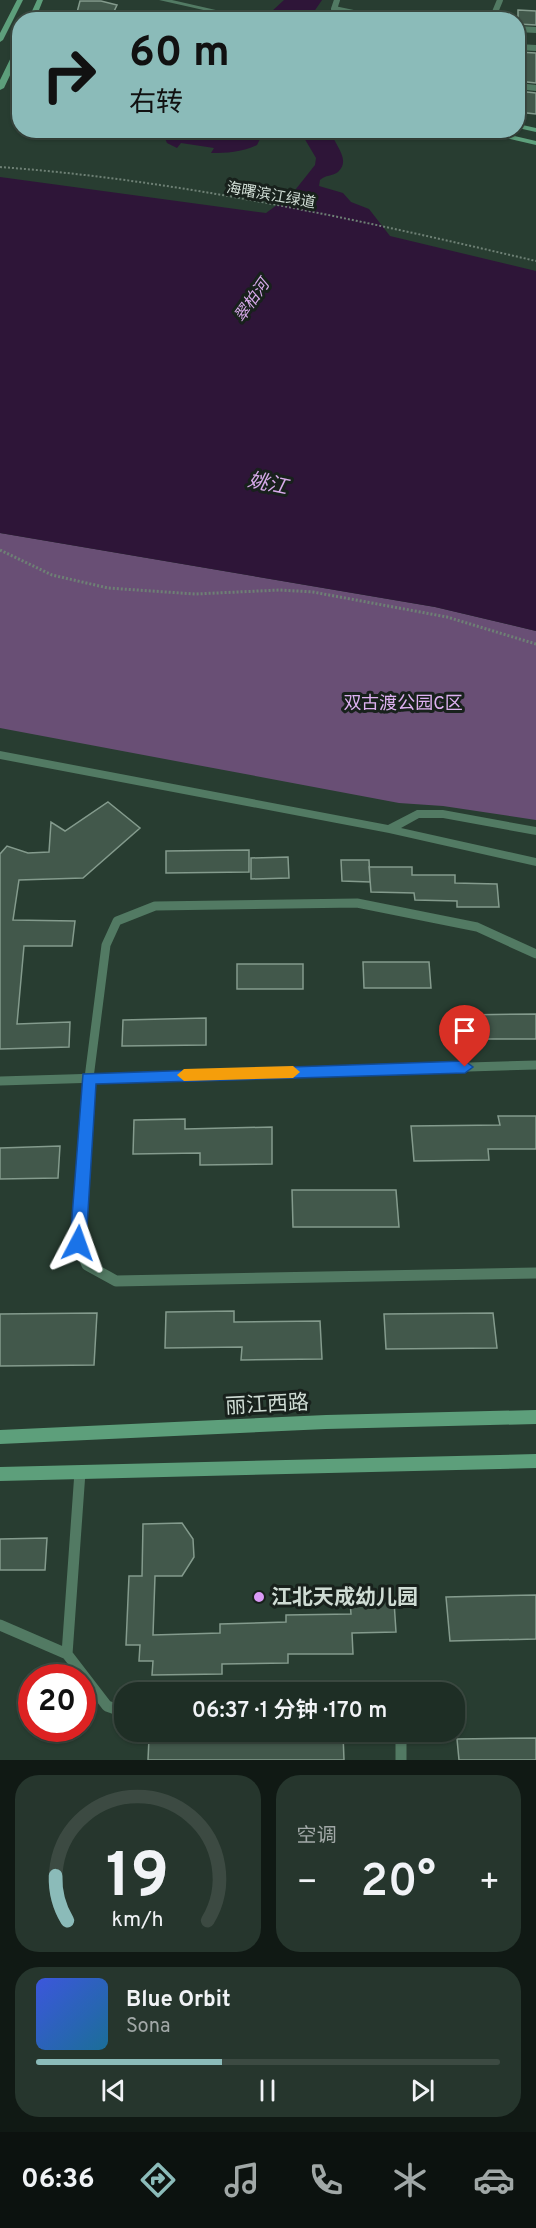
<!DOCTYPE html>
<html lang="zh">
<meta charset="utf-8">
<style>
body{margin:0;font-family:Overpass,"Noto Sans SC",sans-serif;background:#26362d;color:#f1f3f6;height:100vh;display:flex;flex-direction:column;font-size:22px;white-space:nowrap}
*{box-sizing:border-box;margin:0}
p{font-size:20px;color:#a1a8a7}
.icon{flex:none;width:33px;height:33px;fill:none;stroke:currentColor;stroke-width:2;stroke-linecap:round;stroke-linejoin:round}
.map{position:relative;height:1760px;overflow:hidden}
.side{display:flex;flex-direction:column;gap:15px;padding:15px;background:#101914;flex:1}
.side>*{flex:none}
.hud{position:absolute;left:12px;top:12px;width:513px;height:126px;border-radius:24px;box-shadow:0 2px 4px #0004,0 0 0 2px #3c4a42;background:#8bbbb9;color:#111;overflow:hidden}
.speed{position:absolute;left:18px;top:1664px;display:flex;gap:12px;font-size:30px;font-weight:700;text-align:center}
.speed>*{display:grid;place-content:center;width:78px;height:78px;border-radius:50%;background:#1e2e25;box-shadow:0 2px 4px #0004,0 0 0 2px #3c4a42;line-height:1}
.speed .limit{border:9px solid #d22;background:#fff;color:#111}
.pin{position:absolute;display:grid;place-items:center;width:51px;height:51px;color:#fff;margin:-62px -26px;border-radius:50% 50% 50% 0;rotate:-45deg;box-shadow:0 0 6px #0007}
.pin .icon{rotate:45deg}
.me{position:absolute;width:66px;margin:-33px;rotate:4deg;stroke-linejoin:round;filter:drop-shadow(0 0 4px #0008)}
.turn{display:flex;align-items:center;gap:21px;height:126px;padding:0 18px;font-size:27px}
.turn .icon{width:78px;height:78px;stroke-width:2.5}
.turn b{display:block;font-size:42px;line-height:51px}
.big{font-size:45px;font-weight:600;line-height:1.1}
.side .tile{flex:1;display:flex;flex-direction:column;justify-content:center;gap:9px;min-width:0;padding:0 21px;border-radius:24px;background:#26362d}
.side .dial{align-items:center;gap:0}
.dial svg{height:156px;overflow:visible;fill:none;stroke:#3c4a42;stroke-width:7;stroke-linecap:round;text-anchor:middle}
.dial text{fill:#f1f3f6;stroke:none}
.song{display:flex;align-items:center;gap:18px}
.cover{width:72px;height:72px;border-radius:9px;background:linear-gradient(135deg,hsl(230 70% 55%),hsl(200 70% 35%))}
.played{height:6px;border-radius:3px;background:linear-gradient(90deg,#8bbbb9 40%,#3c4a42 40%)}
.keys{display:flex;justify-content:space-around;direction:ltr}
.heat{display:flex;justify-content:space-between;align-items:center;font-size:33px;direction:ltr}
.side .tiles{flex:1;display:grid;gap:15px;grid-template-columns:1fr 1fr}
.tile:last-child{grid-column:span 2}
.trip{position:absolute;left:114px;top:1682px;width:351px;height:60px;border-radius:24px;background:#1e2e25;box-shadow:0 2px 4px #0004,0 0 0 2px #3c4a42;font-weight:600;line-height:60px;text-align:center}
.menu{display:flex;height:96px;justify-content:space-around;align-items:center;background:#0c120f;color:#a1a8a7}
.menu .icon{width:42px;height:42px}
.menu .active{color:#8bbbb9}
.menu b{font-size:27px;color:#f1f3f6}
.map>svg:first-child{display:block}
</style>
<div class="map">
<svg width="536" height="1760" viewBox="0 0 536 1760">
<rect width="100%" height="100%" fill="#283d31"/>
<!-- green -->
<path fill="#694f75" d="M 0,533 L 435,607 L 536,631 L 536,820 L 443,806 L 399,803 L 0,728 Z"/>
<!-- water -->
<path fill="#2e1538" d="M 284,0 L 322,0 L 309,19 L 274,19 L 271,12 Z
M 162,131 L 162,130 L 264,131 L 257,145 C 242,152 227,153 211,153 L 214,148 L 181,143 L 177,148 L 167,143 Z
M 300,131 L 331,131 C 333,144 352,159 338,172 C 333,176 325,175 320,180 L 319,186 L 343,193 L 351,202 L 369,209 L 390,236 L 536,271 L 536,631 L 435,607 L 0,533 L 0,177 L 266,213 L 292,194 L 315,165 L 316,158 Z"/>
<!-- building -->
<path fill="#42584b" stroke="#849b8d" stroke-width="1.5" d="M 80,1 L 101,1 L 117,5 L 110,20 L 75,20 Z
M 518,10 L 536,11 L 536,25 L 518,24 Z
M 518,52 L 536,53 L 536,83 L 518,81 Z
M 518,91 L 536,93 L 536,114 L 518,112 Z
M 108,802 L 140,828 L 83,878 L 19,880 L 13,920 L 75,921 L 72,946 L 24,946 L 17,1024 L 70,1022 L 69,1047 L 0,1049 L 0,854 L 7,846 L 28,853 L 49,852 L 51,822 L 65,831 Z
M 249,850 L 249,872 L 166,873 L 166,851 Z
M 288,857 L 289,878 L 251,879 L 251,858 Z
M 341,860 L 369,860 L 370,882 L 342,881 Z
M 369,867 L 412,867 L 412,875 L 455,875 L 455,883 L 497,884 L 499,907 L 457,907 L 457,901 L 415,900 L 414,893 L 371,892 Z
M 363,962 L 429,962 L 431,988 L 364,988 Z
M 237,964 L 303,964 L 303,989 L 237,989 Z
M 536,1014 L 536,1039 L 462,1039 L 460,1015 Z
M 206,1018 L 206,1045 L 122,1046 L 123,1020 Z
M 498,1116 L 536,1116 L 536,1149 L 488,1149 L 489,1160 L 414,1161 L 411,1126 L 500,1125 Z
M 185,1119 L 185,1129 L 272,1127 L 272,1164 L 200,1165 L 200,1153 L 133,1154 L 134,1120 Z
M 60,1146 L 58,1178 L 0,1179 L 0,1148 Z
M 292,1190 L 396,1190 L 399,1227 L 293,1227 Z
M 234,1311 L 234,1322 L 320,1321 L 322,1359 L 241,1360 L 242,1347 L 165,1348 L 166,1312 Z
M 97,1313 L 94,1365 L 0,1366 L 0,1314 Z
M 493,1313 L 497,1348 L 386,1349 L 384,1314 Z
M 182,1523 L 193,1539 L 194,1557 L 182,1576 L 155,1576 L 153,1635 L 220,1633 L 220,1624 L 286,1622 L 286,1615 L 351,1614 L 350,1602 L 394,1601 L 396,1632 L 352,1633 L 353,1654 L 288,1654 L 288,1663 L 222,1664 L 222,1674 L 152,1675 L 153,1661 L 139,1661 L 140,1645 L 126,1645 L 129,1576 L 142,1576 L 143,1524 Z
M 47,1538 L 45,1570 L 0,1570 L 0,1539 Z
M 536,1595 L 536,1639 L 450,1641 L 446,1597 Z
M 343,1734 L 344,1760 L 148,1760 L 149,1738 Z
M 536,1738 L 536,1760 L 459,1760 L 457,1739 Z"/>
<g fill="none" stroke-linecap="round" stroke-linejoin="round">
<!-- path-far1 -->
<path stroke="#6e8075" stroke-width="2" stroke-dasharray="2 2" stroke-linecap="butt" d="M 0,167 C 180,180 360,220 536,261"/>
<!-- path -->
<path stroke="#6e8075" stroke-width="3" stroke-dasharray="2 2" stroke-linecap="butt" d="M 0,550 L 52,575 L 108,588 L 195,594 L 280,590 L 313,592 L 447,617 L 536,644"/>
<!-- service-far2 -->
<path stroke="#527a63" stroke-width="6" d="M 337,0 L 334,9 L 358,14 L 493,17 L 500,0
M 518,29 L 536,30
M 518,47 L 536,48
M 518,86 L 536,88"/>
<!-- service-far1 -->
<path stroke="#527a63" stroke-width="9" d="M 0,1081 L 536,1065
M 84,1154 L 89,1078 L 106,945 L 117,921 L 155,906 L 357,903 L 477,927 L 536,954"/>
<!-- service -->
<path stroke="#527a63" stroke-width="11" d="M 84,1153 L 78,1243 L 87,1265 L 116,1281 L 536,1273
M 80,1472 L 67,1654 L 107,1706 L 124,1712
M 0,1625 L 67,1654
M 401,1731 L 401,1760"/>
<!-- minor -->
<path fill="#527a63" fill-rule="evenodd" d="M 159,0 L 172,0 L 242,16 L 239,18 Z
M 0,751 L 388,825 L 417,810 L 443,810 L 536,827 L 536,835 L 443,818 L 419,818 L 401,828 L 536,858 L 536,866 L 389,833 L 0,759 Z"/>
<!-- secondary -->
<path fill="#5d9f7b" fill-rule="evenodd" d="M 17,0 L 23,0 L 3,40 L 0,42 L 0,33 Z
M 37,0 L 43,0 L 35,20 L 28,20 Z
M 20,43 L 20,54 L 4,88 L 0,90 L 0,80 L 17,45 Z
M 518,124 L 536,128 L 536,132 L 518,128 Z
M 472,130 L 488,130 L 536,141 L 536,145 Z
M 536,1410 L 536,1424 L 326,1429 L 0,1444 L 0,1430 L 326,1415 Z
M 536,1454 L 536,1468 L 0,1481 L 0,1467 Z"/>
</g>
<!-- route -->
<path fill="#1a73e8" stroke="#114b97" stroke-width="1.5" d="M 465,1061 L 473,1067 L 465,1073 L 96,1084 L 86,1243 L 84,1248 L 72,1248 L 70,1243 L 83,1074 Z"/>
<!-- slow -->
<path fill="#f59e0b" d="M 293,1066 L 300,1072 L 293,1078 L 184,1081 L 177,1075 L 184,1069 Z"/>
<!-- markers -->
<circle fill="#da9af6" stroke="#18211c" stroke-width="2" cx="259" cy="1597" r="6"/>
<g text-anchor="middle" stroke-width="6" stroke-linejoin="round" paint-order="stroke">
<!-- far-street labels -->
<g font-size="15" fill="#cfdcd4" stroke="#18211c">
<text transform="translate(271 195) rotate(10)" y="5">海曙滨江绿道</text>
</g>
<!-- far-water labels -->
<g font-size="16" font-style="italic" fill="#d7aaea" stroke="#18211c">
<text transform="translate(251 300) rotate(-55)" y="6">翠柏河</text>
</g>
<!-- park labels -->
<g font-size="18" fill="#deb1f1" stroke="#18211c">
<text x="403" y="709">双古渡公园C区</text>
</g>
<!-- water labels -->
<g font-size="20" font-style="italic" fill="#d7aaea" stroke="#18211c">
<text transform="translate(268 483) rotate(12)" y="7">姚江</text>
</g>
<!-- near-street labels -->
<g font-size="21" fill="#cfdcd4" stroke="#18211c">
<text transform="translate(267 1404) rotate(-3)" y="7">丽江西路</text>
</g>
<!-- near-poi labels -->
<g font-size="21" font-weight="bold" fill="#cfdcd4" stroke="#18211c" text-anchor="start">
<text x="271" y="1604">江北天成幼儿园</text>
</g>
</g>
</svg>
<div class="speed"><div class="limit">20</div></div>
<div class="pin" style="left:465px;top:1067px;background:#d93025"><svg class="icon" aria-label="arrive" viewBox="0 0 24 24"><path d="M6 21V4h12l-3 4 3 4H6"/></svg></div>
<svg class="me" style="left:78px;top:1243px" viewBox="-20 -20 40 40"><path d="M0-17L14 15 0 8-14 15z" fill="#1a73e8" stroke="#fff" stroke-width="4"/></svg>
<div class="trip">06:37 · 1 分钟 · 170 m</div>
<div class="hud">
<div class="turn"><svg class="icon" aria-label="right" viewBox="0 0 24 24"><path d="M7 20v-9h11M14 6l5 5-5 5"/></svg><div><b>60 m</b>右转</div></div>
</div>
</div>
<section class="side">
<div class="tiles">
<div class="tile dial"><svg viewBox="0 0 100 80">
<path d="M14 69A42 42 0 1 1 86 69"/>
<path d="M14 69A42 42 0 0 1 8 46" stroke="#8bbbb9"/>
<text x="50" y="56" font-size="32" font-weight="700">19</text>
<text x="50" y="72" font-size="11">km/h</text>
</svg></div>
<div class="tile"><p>空调</p>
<div class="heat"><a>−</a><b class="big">20°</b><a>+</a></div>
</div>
<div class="tile">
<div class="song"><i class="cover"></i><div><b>Blue Orbit</b><p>Sona</p></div></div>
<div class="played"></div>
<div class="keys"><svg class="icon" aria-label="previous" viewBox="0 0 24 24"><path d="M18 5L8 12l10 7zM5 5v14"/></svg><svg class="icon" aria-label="pause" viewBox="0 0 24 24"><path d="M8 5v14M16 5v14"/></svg><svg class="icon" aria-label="next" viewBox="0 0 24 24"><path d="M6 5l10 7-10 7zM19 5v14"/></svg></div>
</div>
</div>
</section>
<nav class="menu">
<b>06:36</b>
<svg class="icon active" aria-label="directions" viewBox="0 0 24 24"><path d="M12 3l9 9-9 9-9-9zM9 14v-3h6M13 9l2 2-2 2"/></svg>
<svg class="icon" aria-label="music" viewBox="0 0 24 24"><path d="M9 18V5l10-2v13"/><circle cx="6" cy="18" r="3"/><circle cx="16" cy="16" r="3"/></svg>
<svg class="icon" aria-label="phone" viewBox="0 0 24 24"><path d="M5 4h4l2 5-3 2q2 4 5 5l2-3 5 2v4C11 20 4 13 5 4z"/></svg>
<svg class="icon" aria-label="climate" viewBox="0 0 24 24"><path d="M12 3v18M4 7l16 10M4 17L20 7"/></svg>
<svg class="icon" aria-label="car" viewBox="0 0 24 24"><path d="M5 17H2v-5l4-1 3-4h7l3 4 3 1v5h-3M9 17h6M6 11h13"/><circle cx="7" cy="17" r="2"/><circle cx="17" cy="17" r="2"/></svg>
</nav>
